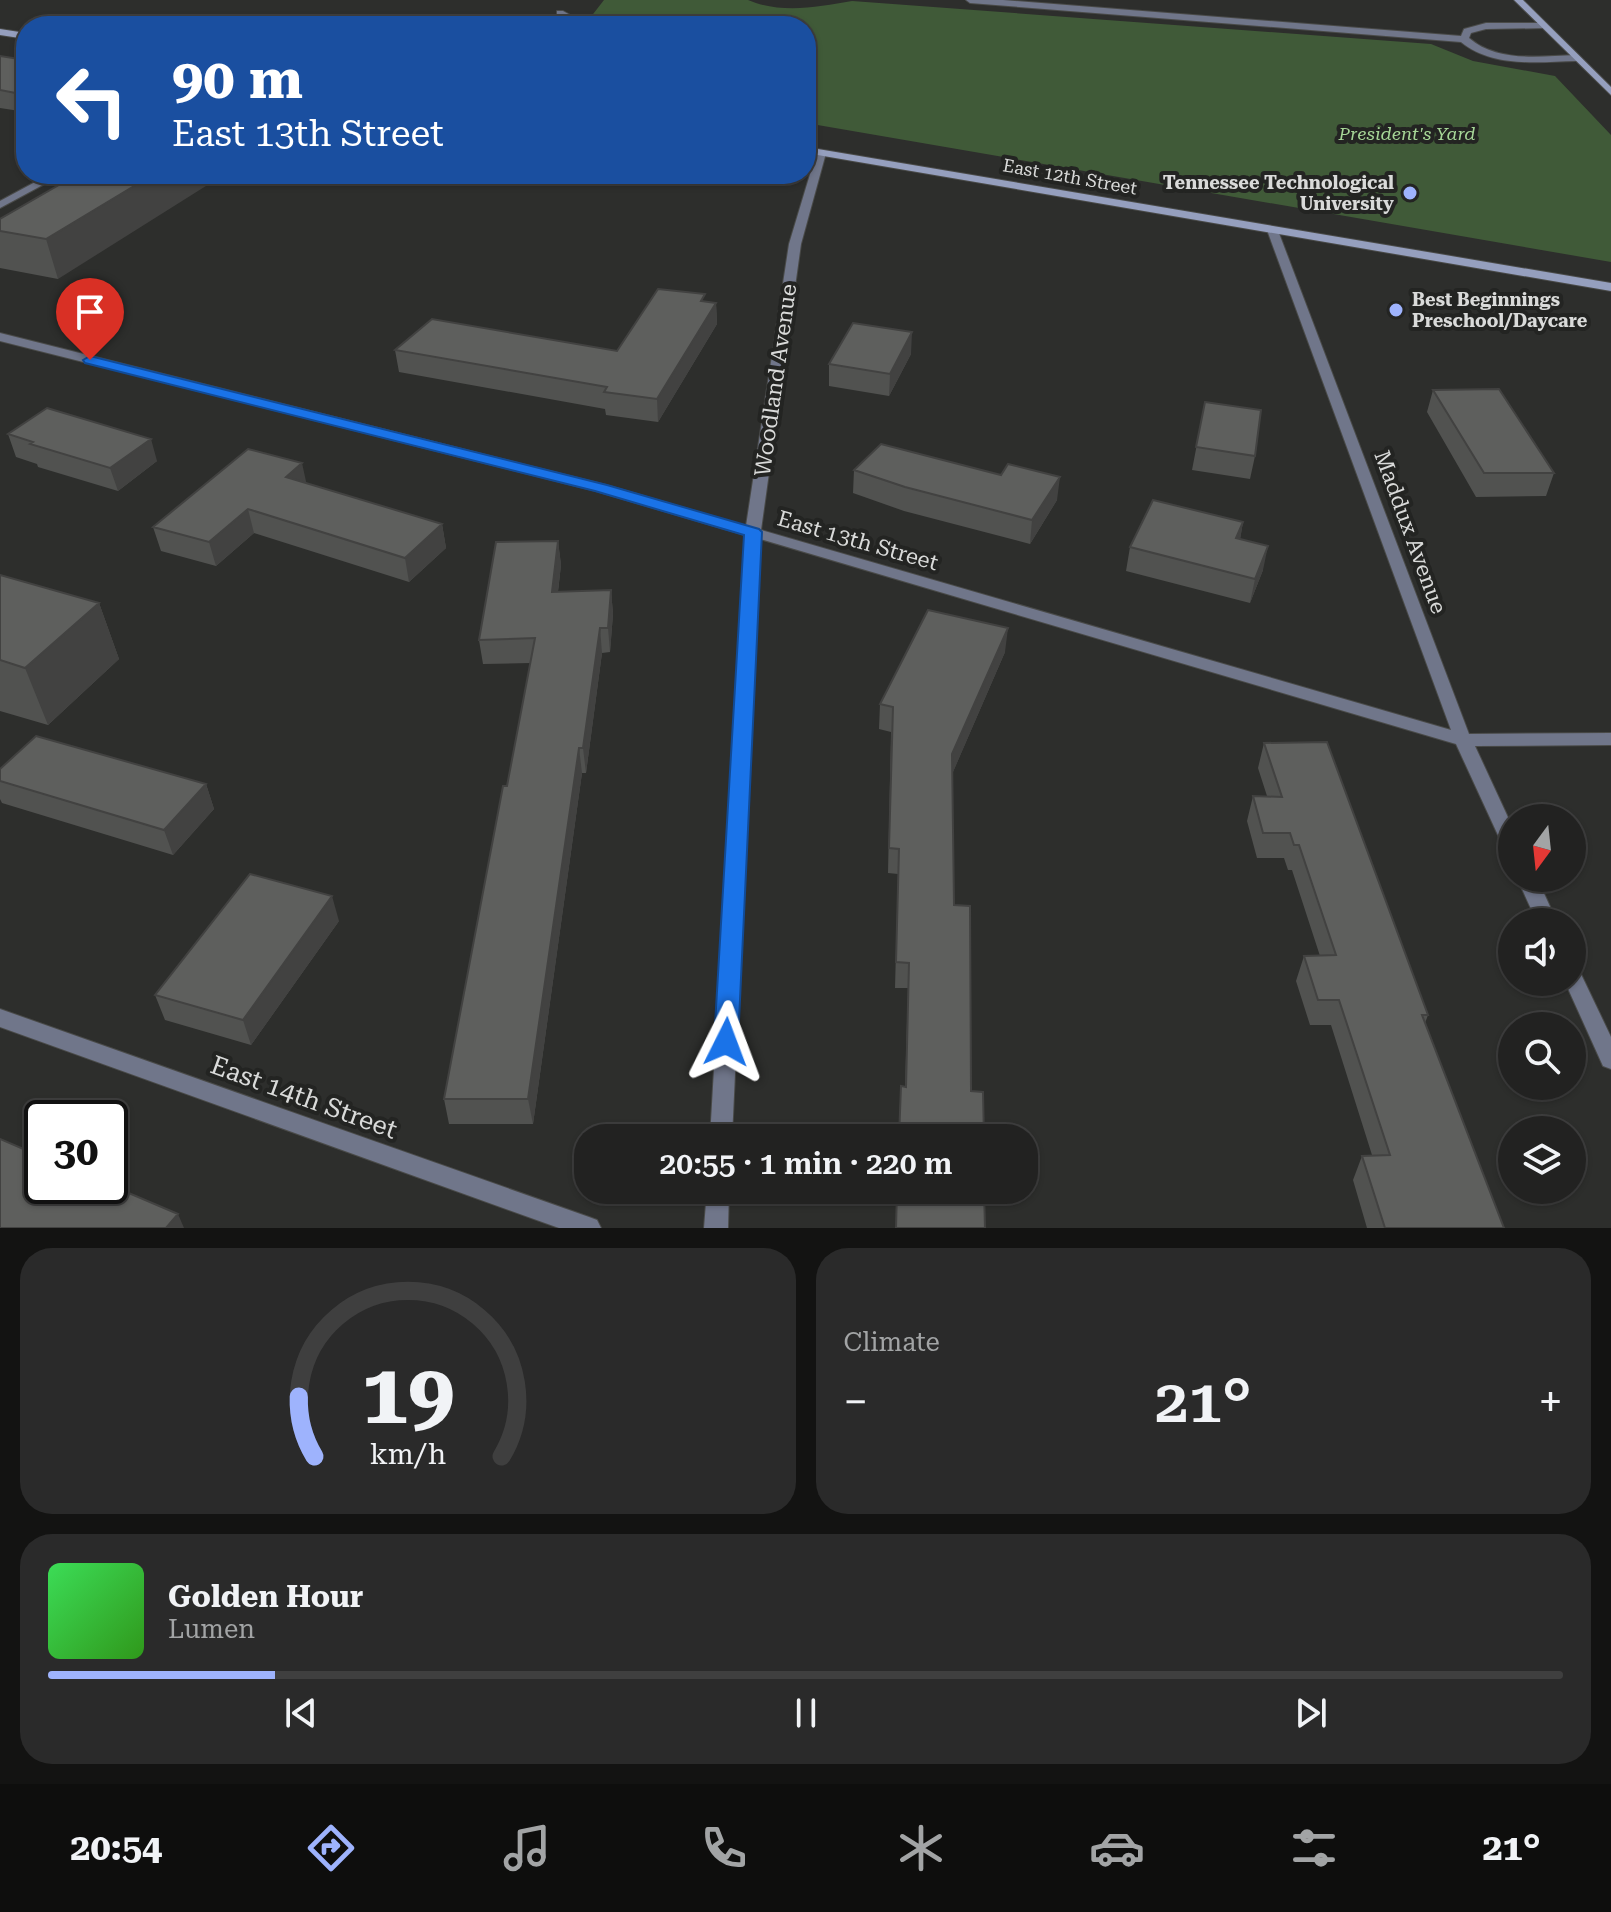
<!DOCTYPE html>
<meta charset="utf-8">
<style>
body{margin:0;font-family:"Roboto Serif",serif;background:#2a2a2a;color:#f1f3f6;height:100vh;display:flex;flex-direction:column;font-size:30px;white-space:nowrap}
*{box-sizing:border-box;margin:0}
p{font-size:26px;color:#a2a4a5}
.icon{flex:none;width:44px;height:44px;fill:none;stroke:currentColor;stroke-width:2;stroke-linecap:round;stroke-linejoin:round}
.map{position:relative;height:1228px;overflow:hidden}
.sheet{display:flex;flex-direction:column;gap:20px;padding:20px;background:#131312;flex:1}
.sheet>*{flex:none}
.hud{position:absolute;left:16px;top:16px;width:800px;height:168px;border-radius:32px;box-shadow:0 2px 6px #0004,0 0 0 2px #3f3f3f;background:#1a4fa0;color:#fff;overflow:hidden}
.needle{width:52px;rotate:195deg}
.buttons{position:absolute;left:1498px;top:804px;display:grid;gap:16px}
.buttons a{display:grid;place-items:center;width:88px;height:88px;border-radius:50%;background:#222221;box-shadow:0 2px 6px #0004,0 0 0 2px #3f3f3f;font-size:40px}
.speed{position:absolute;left:24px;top:1100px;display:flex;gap:16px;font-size:40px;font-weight:700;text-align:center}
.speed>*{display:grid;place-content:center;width:104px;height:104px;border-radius:50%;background:#222221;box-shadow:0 2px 6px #0004,0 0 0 2px #3f3f3f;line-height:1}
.speed .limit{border:4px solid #111;border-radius:12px;background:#fff;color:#111}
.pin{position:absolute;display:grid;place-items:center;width:68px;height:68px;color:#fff;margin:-82px -34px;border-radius:50% 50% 50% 0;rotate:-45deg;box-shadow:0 0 8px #0007}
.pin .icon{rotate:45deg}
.me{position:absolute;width:88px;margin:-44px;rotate:3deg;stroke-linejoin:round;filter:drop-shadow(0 0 6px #0008)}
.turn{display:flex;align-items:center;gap:28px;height:168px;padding:0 24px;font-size:36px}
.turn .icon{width:104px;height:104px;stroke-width:2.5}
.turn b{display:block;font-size:56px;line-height:68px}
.big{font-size:60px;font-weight:600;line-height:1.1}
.sheet .tile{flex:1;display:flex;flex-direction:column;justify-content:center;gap:12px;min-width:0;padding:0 28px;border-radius:32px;background:#2a2a2a}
.sheet .dial{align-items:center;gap:0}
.dial svg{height:208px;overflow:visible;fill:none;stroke:#3f3f3f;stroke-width:7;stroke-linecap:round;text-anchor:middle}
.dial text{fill:#f1f3f6;stroke:none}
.song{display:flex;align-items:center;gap:24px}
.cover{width:96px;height:96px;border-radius:12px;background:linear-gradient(135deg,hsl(130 70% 55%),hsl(110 70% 35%))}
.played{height:8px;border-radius:4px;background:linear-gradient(90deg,#9eb3fd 15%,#3f3f3f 15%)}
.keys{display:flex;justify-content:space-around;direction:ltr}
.heat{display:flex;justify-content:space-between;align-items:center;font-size:44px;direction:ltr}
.sheet .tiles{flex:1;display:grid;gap:20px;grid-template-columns:1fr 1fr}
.tile:last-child{grid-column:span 2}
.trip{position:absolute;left:574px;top:1124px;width:464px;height:80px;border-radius:32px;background:#222221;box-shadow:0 2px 6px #0004,0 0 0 2px #3f3f3f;font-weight:600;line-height:80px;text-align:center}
.tab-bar{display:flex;height:128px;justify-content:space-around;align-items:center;background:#0e0e0d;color:#a2a4a5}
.tab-bar .icon{width:56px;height:56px}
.tab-bar .active{color:#9eb3fd}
.tab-bar b{font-size:36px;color:#f1f3f6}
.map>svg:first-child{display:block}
</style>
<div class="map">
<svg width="1611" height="1228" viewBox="0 0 1611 1228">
<rect width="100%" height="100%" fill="#2d2e2c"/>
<!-- green -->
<path fill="#405a38" d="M 604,0 L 748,0 C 781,14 818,7 852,1 L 1431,44 L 1473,61 L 1555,76 L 1611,135 L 1611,262 L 806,123 L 806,26 L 600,26 L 590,18 Z"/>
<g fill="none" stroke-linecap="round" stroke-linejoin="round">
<defs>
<path id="lane" d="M 966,0 L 1003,0 L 1461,36 L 1464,29 L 1486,23 L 1544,23 L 1547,24 L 1547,28 L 1486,29 L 1471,33 L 1469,38 C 1498,63 1540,56 1576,55 L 1581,58 L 1576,61 C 1538,62 1493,68 1461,42 L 970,3 Z
M 557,11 L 563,11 L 590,26 L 579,26 L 557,15 Z"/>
<path id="street" d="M 817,151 L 826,153 L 801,244 L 761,530 L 1451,730 L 1267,230 L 1277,228 L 1469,734 L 1611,733 L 1611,745 L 1475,746 L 1512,826 L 1512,853 L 1505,851 L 1503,846 L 1456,744 L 760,539 L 732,1138 L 710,1138 L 745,535 L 596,491 L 0,341 L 0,333 L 606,485 L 746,526 L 789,244 Z
M 50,174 L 63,174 L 0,208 L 0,201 Z
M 1517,878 L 1537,878 L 1557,922 L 1537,922 Z
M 1572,968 L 1579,970 L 1611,1037 L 1611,1069 L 1603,1066 L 1565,982 L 1572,982 Z
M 0,1009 L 589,1217 L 597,1220 L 601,1228 L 559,1228 L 0,1027 Z
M 707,1190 L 729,1190 L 728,1228 L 704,1228 Z"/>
<path id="secondary" d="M 1514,0 L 1523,0 L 1611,87 L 1611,95 Z
M 0,29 L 26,33 L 26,39 L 0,35 Z
M 806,147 L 1611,283 L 1611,291 L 806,153 Z"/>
</defs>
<!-- lane casing -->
<use href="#lane" stroke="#494a48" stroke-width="2"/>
<!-- street casing -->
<use href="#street" stroke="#494a48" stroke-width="2"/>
<!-- secondary casing -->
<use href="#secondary" stroke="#494a48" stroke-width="2"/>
<!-- lane -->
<use href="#lane" fill="#70768a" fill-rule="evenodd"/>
<!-- street -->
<use href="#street" fill="#70768a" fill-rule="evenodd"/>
<!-- secondary -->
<use href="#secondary" fill="#959fbe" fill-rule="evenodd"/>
</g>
<!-- wall -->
<path fill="#515250" d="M 0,56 L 26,60 L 26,112 L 0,108 Z
M 78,174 L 58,279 L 0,268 L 0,219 Z
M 705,301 L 716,303 L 717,324 L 658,422 L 606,415 L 605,409 L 399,372 L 395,350 L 617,351 Z
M 911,354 L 889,396 L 829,386 L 829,364 Z
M 1433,390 L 1554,473 L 1546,496 L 1476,497 L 1427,412 Z
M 1205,402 L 1255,456 L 1250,479 L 1192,470 Z
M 8,434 L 157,461 L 118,491 L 38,467 L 37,464 L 16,457 Z
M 854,470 L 1057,500 L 1030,544 L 904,511 L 853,493 Z
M 306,483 L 442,524 L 446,548 L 409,582 L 254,533 L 216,566 L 161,551 L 153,527 Z
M 1243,522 L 1240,539 L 1263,570 L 1250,603 L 1126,571 L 1130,547 Z
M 558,541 L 561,565 L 558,592 L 611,590 L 613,614 L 610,652 L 602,653 L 586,773 L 582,773 L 533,1124 L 449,1124 L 444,1099 L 507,786 L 530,663 L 483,664 L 479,640 Z
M 0,575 L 99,603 L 119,659 L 48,725 L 0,711 Z
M 1005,652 L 952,774 L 954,905 L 971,1091 L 984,1138 L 898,1138 L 901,1086 L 905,1087 L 908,988 L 895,988 L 898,874 L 888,873 L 891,732 L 879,729 L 880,704 Z
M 1264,743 L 1428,1015 L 1425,1023 L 1504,1228 L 1367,1228 L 1353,1180 L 1362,1156 L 1372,1155 L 1331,1025 L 1310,1025 L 1296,981 L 1304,956 L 1320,956 L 1292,870 L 1288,870 L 1284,858 L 1257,858 L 1247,821 L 1253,796 L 1267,796 L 1258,768 Z
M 0,781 L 206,784 L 214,809 L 173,855 L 2,803 L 0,799 Z
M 339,921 L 251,1045 L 165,1020 L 155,995 Z"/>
<!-- shaded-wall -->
<path fill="#424241" d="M 154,174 L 225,174 L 58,279 L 46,239 Z
M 716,303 L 717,324 L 658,422 L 657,399 Z
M 912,332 L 911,354 L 889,396 L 890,374 Z
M 151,439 L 157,461 L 118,491 L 110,468 Z
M 302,463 L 307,486 L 286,477 Z
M 1060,477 L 1057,500 L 1030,544 L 1032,520 Z
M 248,509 L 254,533 L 216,566 L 209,542 Z
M 1243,522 L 1239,546 L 1236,538 Z
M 442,524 L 446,548 L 409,582 L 405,558 Z
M 558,541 L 561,565 L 555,616 L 552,592 Z
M 1268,546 L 1263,570 L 1250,603 L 1255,579 Z
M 611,590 L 613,614 L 610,652 L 608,628 Z
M 99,603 L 119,659 L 48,725 L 25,668 Z
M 600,628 L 602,653 L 586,773 L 583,748 Z
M 1008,628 L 1005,652 L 950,779 L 952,754 Z
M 579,748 L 582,773 L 533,1124 L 528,1099 Z
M 206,784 L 214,809 L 173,855 L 164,830 Z
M 332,896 L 339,921 L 251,1045 L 243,1020 Z
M 178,1214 L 184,1228 L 166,1228 Z"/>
<!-- building -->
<path fill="#5e5f5d" stroke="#424241" stroke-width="2" d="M 0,56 L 26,60 L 26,95 L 0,90 Z
M 78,174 L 154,174 L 46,239 L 0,231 L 0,219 Z
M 658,289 L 705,294 L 701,301 L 716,303 L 657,399 L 604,392 L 607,387 L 395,350 L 432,319 L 617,351 Z
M 853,323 L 912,332 L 890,374 L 829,364 Z
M 1499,389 L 1554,473 L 1484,473 L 1433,390 Z
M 1205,402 L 1261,410 L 1255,456 L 1196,447 Z
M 47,408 L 151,439 L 110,468 L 30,444 L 33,442 L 8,434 Z
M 881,444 L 1001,475 L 1008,464 L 1060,477 L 1032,520 L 905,487 L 854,470 Z
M 248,449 L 302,463 L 286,477 L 442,524 L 405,558 L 248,509 L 209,542 L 153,527 Z
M 1153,500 L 1243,522 L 1236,538 L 1268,546 L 1255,579 L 1130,547 Z
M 558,541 L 552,592 L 611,590 L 608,628 L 600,628 L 583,748 L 579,748 L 528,1099 L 444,1099 L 503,786 L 507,786 L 535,638 L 479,640 L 496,542 Z
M 0,575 L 99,603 L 25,668 L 0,660 Z
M 928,610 L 1008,628 L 952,754 L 954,905 L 970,906 L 971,1091 L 983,1092 L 984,1138 L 899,1138 L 901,1086 L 906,1087 L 909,963 L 896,962 L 899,849 L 889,848 L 893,707 L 880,704 Z
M 36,736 L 206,784 L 164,830 L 0,781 L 0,769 Z
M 1327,742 L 1428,1015 L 1422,1015 L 1504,1228 L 1385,1228 L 1362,1156 L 1390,1155 L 1339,1000 L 1318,1000 L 1304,956 L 1336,955 L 1299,845 L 1294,845 L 1290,833 L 1263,833 L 1253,796 L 1282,797 L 1264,743 Z
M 250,874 L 332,896 L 243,1020 L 155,995 Z
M 0,1139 L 42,1157 L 42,1186 L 110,1185 L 178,1214 L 166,1228 L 0,1228 Z
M 897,1190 L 984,1190 L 985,1228 L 896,1228 Z"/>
<!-- route -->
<path fill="#1a73e8" stroke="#114b97" stroke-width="2" d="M 90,356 L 607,485 L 759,529 L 762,532 L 738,1042 L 735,1049 L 726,1052 L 718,1049 L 714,1042 L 744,535 L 595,491 L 85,363 L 83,360 Z"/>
<!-- markers -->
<g fill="#9eb3fd" stroke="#232422" stroke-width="3">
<circle cx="1410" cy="193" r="8"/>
<circle cx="1396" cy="310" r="8"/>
</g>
<g text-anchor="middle" stroke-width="8" stroke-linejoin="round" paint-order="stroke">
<!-- far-park labels -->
<g font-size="18" font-style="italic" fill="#a6d697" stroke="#232422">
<text x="1407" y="140">President's Yard</text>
</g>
<!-- far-street labels -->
<g font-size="18" fill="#d9dad9" stroke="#232422">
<text transform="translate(1070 177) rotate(10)" y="6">East 12th Street</text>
</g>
<!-- far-poi labels -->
<g font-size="18" font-weight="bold" fill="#d9dad9" stroke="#232422" text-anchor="end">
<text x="1394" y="189">Tennessee Technological<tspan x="1394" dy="21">University</tspan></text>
<text x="1412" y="306" text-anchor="start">Best Beginnings<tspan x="1412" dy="21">Preschool/Daycare</tspan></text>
</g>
<!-- street labels -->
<g font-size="22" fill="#d9dad9" stroke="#232422">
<text transform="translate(775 380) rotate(-82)" y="8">Woodland Avenue</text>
<text transform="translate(1411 532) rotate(70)" y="8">Maddux Avenue</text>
<text transform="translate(858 540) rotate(16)" y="8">East 13th Street</text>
</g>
<!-- near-street labels -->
<g font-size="26" fill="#d9dad9" stroke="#232422">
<text transform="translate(304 1097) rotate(20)" y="9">East 14th Street</text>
</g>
</g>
</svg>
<div class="buttons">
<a><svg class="needle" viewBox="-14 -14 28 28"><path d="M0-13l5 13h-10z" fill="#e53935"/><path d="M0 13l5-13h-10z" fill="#a2a4a5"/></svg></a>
<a><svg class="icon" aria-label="sound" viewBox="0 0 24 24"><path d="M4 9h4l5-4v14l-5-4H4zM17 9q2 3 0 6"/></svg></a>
<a><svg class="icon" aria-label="search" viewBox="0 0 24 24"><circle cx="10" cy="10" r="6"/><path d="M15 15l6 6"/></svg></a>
<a><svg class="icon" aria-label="layers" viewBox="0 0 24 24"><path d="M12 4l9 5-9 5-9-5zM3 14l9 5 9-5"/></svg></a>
</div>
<div class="speed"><div class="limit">30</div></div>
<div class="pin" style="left:90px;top:360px;background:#d93025"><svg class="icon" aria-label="arrive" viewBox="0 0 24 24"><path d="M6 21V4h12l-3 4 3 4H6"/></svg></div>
<svg class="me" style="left:726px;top:1042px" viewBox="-20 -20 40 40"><path d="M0-17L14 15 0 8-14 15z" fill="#1a73e8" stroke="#fff" stroke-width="4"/></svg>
<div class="trip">20:55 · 1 min · 220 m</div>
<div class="hud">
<div class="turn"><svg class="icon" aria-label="left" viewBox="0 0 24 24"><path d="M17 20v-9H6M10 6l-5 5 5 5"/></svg><div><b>90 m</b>East 13th Street</div></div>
</div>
</div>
<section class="sheet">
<div class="tiles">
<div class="tile dial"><svg viewBox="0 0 100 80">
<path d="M14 69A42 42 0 1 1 86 69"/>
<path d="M14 69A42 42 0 0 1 8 46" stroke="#9eb3fd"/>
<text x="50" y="56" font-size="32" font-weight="700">19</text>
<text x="50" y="72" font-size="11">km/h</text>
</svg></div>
<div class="tile"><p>Climate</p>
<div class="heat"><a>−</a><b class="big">21°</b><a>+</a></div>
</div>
<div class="tile">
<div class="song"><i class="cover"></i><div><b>Golden Hour</b><p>Lumen</p></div></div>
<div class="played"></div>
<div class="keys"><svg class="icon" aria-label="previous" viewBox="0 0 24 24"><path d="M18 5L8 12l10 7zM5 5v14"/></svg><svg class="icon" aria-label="pause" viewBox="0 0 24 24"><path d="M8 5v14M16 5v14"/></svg><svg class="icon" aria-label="next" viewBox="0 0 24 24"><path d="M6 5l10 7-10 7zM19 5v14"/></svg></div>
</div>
</div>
</section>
<nav class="tab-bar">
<b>20:54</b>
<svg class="icon active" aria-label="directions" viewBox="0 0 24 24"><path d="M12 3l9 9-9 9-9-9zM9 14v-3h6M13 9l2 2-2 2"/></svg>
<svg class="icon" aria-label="music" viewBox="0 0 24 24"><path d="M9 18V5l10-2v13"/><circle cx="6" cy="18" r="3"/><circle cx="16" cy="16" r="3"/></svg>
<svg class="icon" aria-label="phone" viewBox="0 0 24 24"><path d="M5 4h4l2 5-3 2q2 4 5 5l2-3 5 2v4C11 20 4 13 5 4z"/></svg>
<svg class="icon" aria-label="climate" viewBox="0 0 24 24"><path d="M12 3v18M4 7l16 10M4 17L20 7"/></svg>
<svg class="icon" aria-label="car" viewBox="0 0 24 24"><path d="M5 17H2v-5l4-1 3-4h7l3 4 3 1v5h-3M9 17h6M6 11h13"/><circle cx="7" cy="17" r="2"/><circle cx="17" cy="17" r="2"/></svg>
<svg class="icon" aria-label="filters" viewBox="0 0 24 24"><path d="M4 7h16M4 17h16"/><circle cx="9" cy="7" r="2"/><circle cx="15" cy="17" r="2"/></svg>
<b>21°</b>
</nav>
